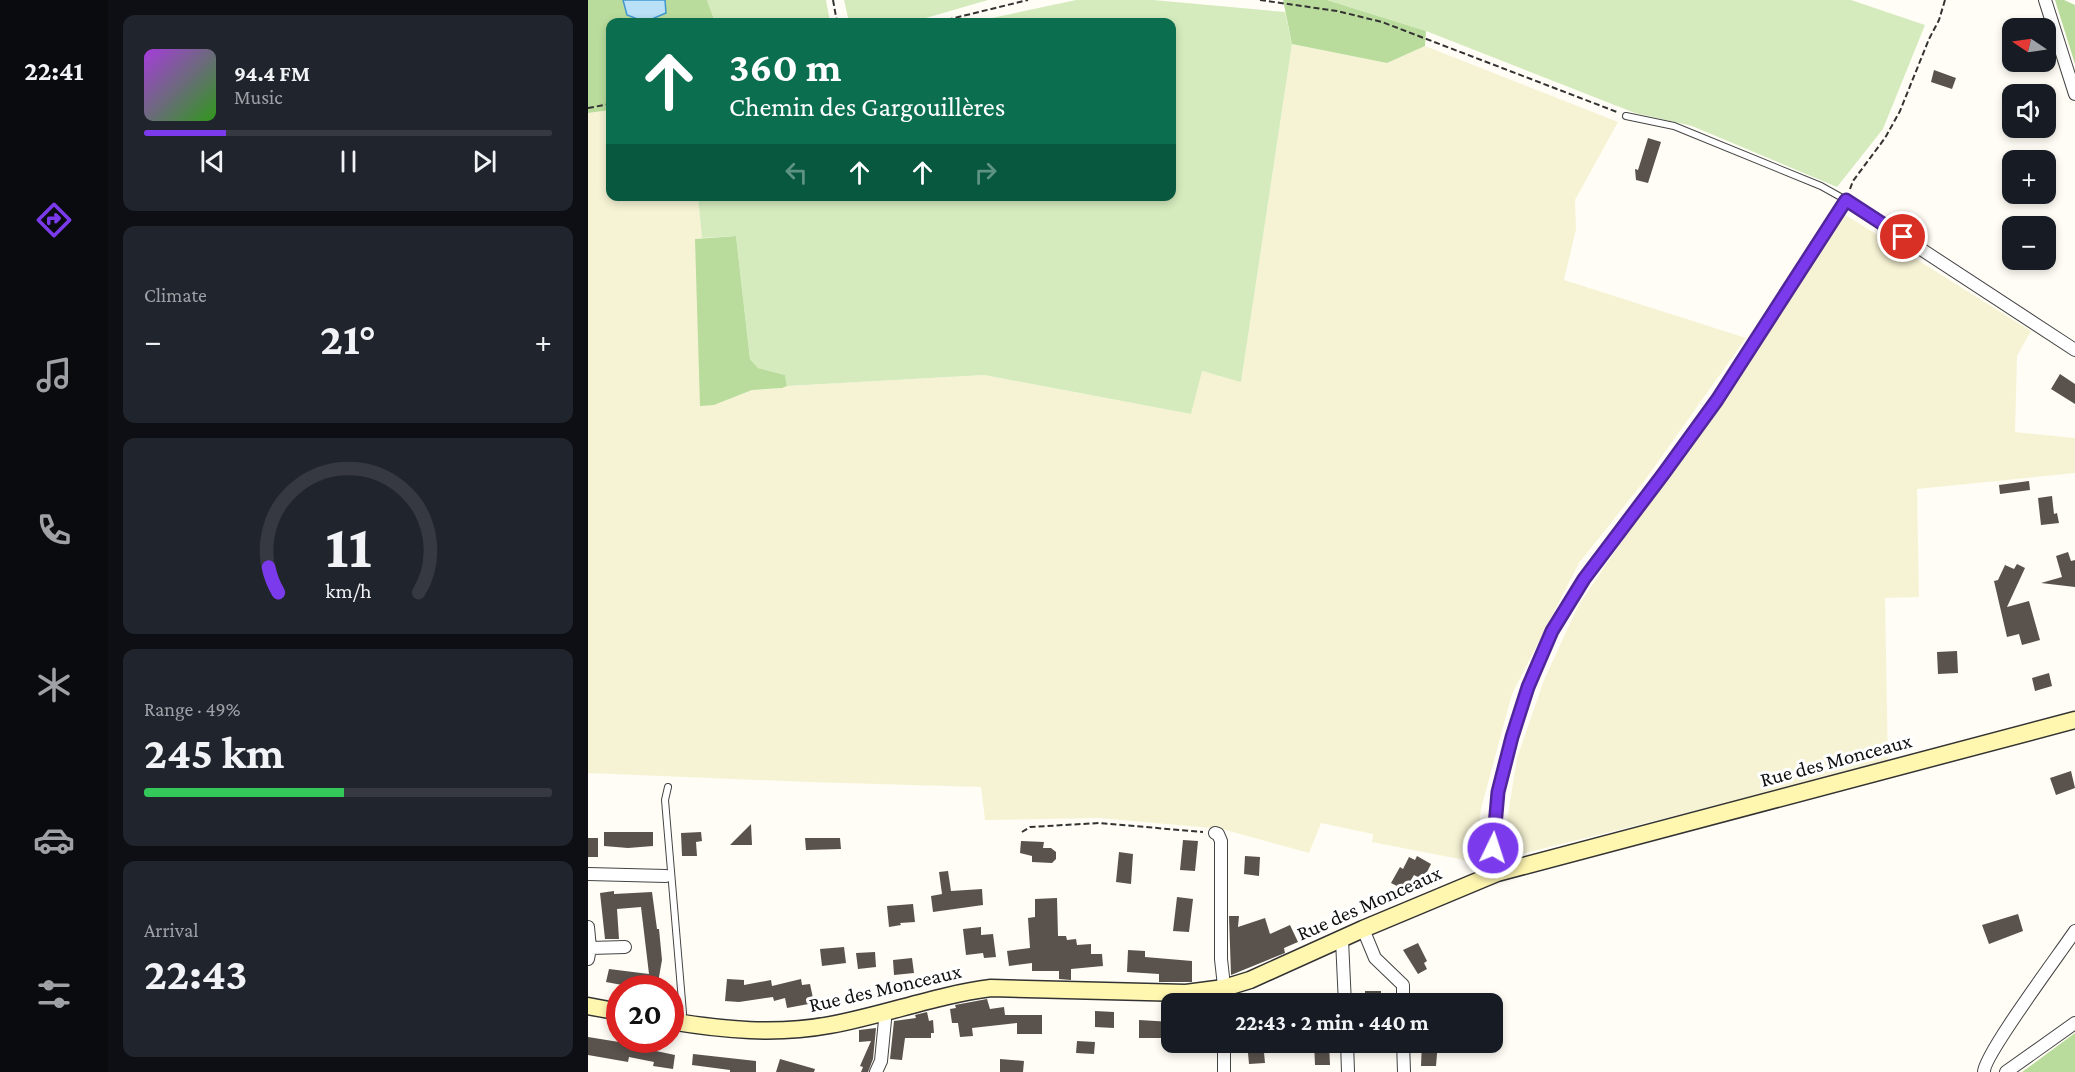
<!DOCTYPE html>
<meta charset="utf-8">
<style>
body{margin:0;font-family:"Crimson Pro",serif;background:#20242c;color:#f1f3f6;height:100vh;display:flex;flex-direction:column;font-size:22px;white-space:nowrap}
*{box-sizing:border-box;margin:0}
p{font-size:20px;color:#9ea1a6}
.icon{flex:none;width:33px;height:33px;fill:none;stroke:currentColor;stroke-width:2;stroke-linecap:round;stroke-linejoin:round}
.map{position:relative;flex:1;overflow:hidden}
.side{display:flex;flex-direction:column;gap:15px;padding:15px;background:#0d0f14;width:480px}
.side>*{flex:none}
.banner{position:absolute;left:18px;top:18px;width:570px;height:183px;border-radius:12px;box-shadow:0 3px 9px #0003;background:#0b6e4f;color:#fff;overflow:hidden}
.needle{width:39px;rotate:283deg}
.controls{position:absolute;left:1414px;top:18px;display:grid;gap:12px}
.controls a{display:grid;place-items:center;width:54px;height:54px;border-radius:12px;background:#171b24;box-shadow:0 3px 9px #0003;font-size:30px}
.speed{position:absolute;left:18px;top:975px;display:flex;gap:12px;font-size:30px;font-weight:700;text-align:center}
.speed>*{display:grid;place-content:center;width:78px;height:78px;border-radius:50%;background:#171b24;box-shadow:0 3px 9px #0003;line-height:1}
.speed .limit{border:9px solid #d22;background:#fff;color:#111}
.pin{position:absolute;display:grid;place-items:center;width:51px;height:51px;color:#fff;margin:-26px;border:3px solid #fff;border-radius:50%;box-shadow:0 2px 6px #0007}
.me{position:absolute;width:66px;margin:-33px;rotate:4deg;stroke-linejoin:round;filter:drop-shadow(0 0 4px #0008)}
.turn{display:flex;align-items:center;gap:21px;height:126px;padding:0 24px;font-size:27px}
.turn .icon{width:78px;height:78px;stroke-width:2.5}
.turn b{display:block;font-size:42px;line-height:51px}
.lanes{display:flex;align-items:center;height:57px;padding:0 24px;background:#0003;justify-content:center;gap:30px;direction:ltr}
.lanes .off{opacity:.35}
.big{font-size:45px;font-weight:700;line-height:1.1}
.side .tile{flex:1;display:flex;flex-direction:column;justify-content:center;gap:9px;min-width:0;padding:0 21px;border-radius:12px;background:#20242c}
.side .dial{align-items:center;gap:0}
.dial svg{height:156px;overflow:visible;fill:none;stroke:#363941;stroke-width:7;stroke-linecap:round;text-anchor:middle}
.dial text{fill:#f1f3f6;stroke:none}
.song{display:flex;align-items:center;gap:18px}
.cover{width:72px;height:72px;border-radius:9px;background:linear-gradient(135deg,hsl(280 70% 55%),hsl(110 70% 35%))}
.played{height:6px;border-radius:3px;background:linear-gradient(90deg,#7c3aed 20%,#363941 20%)}
.keys{display:flex;justify-content:space-around;direction:ltr}
.heat{display:flex;justify-content:space-between;align-items:center;font-size:33px;direction:ltr}
.charge{height:9px;border-radius:4px;background:linear-gradient(90deg,#34c759 49%,#363941 0)}
.trip{position:absolute;left:573px;top:993px;width:342px;height:60px;border-radius:12px;background:#171b24;box-shadow:0 3px 9px #0003;font-weight:700;line-height:60px;text-align:center}
main{display:flex;flex:1;min-height:0}
.menu{display:flex;flex-direction:column;width:108px;justify-content:space-around;align-items:center;background:#090b0e;color:#9ea1a6}
.menu .icon{width:42px;height:42px}
.menu .current{color:#7c3aed}
.menu b{font-size:27px;color:#f1f3f6}
.map>svg:first-child{display:block}
</style>
<main>
<nav class="menu">
<b>22:41</b>
<svg class="icon current" aria-label="directions" viewBox="0 0 24 24"><path d="M12 3l9 9-9 9-9-9zM9 14v-3h6M13 9l2 2-2 2"/></svg>
<svg class="icon" aria-label="music" viewBox="0 0 24 24"><path d="M9 18V5l10-2v13"/><circle cx="6" cy="18" r="3"/><circle cx="16" cy="16" r="3"/></svg>
<svg class="icon" aria-label="phone" viewBox="0 0 24 24"><path d="M5 4h4l2 5-3 2q2 4 5 5l2-3 5 2v4C11 20 4 13 5 4z"/></svg>
<svg class="icon" aria-label="climate" viewBox="0 0 24 24"><path d="M12 3v18M4 7l16 10M4 17L20 7"/></svg>
<svg class="icon" aria-label="car" viewBox="0 0 24 24"><path d="M5 17H2v-5l4-1 3-4h7l3 4 3 1v5h-3M9 17h6M6 11h13"/><circle cx="7" cy="17" r="2"/><circle cx="17" cy="17" r="2"/></svg>
<svg class="icon" aria-label="filters" viewBox="0 0 24 24"><path d="M4 7h16M4 17h16"/><circle cx="9" cy="7" r="2"/><circle cx="15" cy="17" r="2"/></svg>
</nav>
<section class="side">
<div class="tile">
<div class="song"><i class="cover"></i><div><b>94.4 FM</b><p>Music</p></div></div>
<div class="played"></div>
<div class="keys"><svg class="icon" aria-label="previous" viewBox="0 0 24 24"><path d="M18 5L8 12l10 7zM5 5v14"/></svg><svg class="icon" aria-label="pause" viewBox="0 0 24 24"><path d="M8 5v14M16 5v14"/></svg><svg class="icon" aria-label="next" viewBox="0 0 24 24"><path d="M6 5l10 7-10 7zM19 5v14"/></svg></div>
</div>
<div class="tile"><p>Climate</p>
<div class="heat"><a>−</a><b class="big">21°</b><a>+</a></div>
</div>
<div class="tile dial"><svg viewBox="0 0 100 80">
<path d="M14 69A42 42 0 1 1 86 69"/>
<path d="M14 69A42 42 0 0 1 9 56" stroke="#7c3aed"/>
<text x="50" y="56" font-size="32" font-weight="700">11</text>
<text x="50" y="72" font-size="11">km/h</text>
</svg></div>
<div class="tile"><p>Range · 49%</p><b class="big">245 km</b><div class="charge"></div></div>
<div class="tile"><p>Arrival</p><b class="big">22:43</b></div>
</section>
<div class="map">
<svg width="1487" height="1072" viewBox="0 0 1487 1072">
<rect width="100%" height="100%" fill="#fffdf5"/>
<!-- farmland -->
<path fill="#f6f3d4" d="M 704,44 L 799,63 L 837,46 L 1030,122 L 987,200 L 988,229 L 976,280 L 1158,338 L 1057,480 L 991,563 L 924,694 L 893,809 L 887,862 L 784,842 L 785,834 L 733,823 L 721,853 L 634,829 L 511,818 L 397,820 L 393,787 L 221,782 L 0,773 L 0,113 L 22,110 L 22,196 L 110,197 L 114,238 L 108,239 L 126,405 L 164,390 L 194,388 L 199,386 L 396,375 L 603,414 L 613,371 L 653,381 Z
M 1256,214 L 1443,331 L 1429,356 L 1427,432 L 1487,438 L 1487,473 L 1329,489 L 1331,597 L 1297,598 L 1300,763 L 925,856 L 915,846 L 929,758 L 956,680 L 990,606 Z"/>
<!-- green -->
<path fill="#d5ebbd" d="M 119,0 L 238,0 L 242,22 L 127,22 Z
M 256,0 L 400,0 L 324,22 L 261,22 Z
M 488,0 L 565,0 L 697,12 L 704,44 L 653,382 L 614,371 L 603,414 L 396,375 L 199,386 L 197,375 L 170,368 L 162,359 L 148,236 L 114,238 L 110,197 L 584,196 L 584,22 L 385,22 Z
M 739,0 L 1263,0 L 1337,25 L 1295,129 L 1249,187 L 1104,126 L 1047,113 L 838,31 Z"/>
<!-- forest -->
<path fill="#b9dc9c" d="M 0,0 L 35,0 L 39,15 L 77,13 L 77,0 L 119,0 L 127,22 L 22,22 L 22,110 L 0,113 Z
M 695,0 L 739,0 L 838,31 L 837,46 L 799,63 L 704,44 Z
M 1467,0 L 1476,0 L 1487,5 L 1487,64 Z
M 148,236 L 162,359 L 170,368 L 197,375 L 199,386 L 194,388 L 164,390 L 126,405 L 112,406 L 107,239 Z
M 1487,1033 L 1487,1072 L 1434,1072 Z"/>
<!-- water -->
<path fill="#b9e0f7" stroke="#3f96cf" stroke-width="1.5" d="M 35,0 L 77,0 L 78,13 L 57,22 L 39,15 Z"/>
<!-- building -->
<path fill="#5a524d" d="M 1346,70 L 1368,78 L 1364,89 L 1343,82 Z
M 1060,138 L 1073,142 L 1060,183 L 1048,180 L 1047,169 L 1050,170 Z
M 1472,374 L 1487,384 L 1487,404 L 1463,389 Z
M 1441,481 L 1442,490 L 1412,494 L 1411,485 Z
M 1464,496 L 1466,514 L 1469,513 L 1471,523 L 1453,525 L 1450,498 Z
M 1480,552 L 1483,561 L 1487,560 L 1487,587 L 1453,583 L 1474,577 L 1468,556 Z
M 1429,564 L 1437,568 L 1419,607 L 1441,601 L 1452,640 L 1434,645 L 1431,634 L 1419,637 L 1406,581 L 1410,580 L 1417,565 L 1426,569 Z
M 1369,651 L 1370,673 L 1350,674 L 1349,652 Z
M 1461,673 L 1464,686 L 1447,691 L 1444,678 Z
M 1483,771 L 1487,788 L 1468,795 L 1462,778 Z
M 163,824 L 164,845 L 142,845 Z
M 16,832 L 65,832 L 65,846 L 40,848 L 16,846 Z
M 113,832 L 114,841 L 108,842 L 109,856 L 94,856 L 93,833 Z
M 0,838 L 10,838 L 10,857 L 0,857 Z
M 217,838 L 252,838 L 253,849 L 218,850 Z
M 595,840 L 610,841 L 607,871 L 592,870 Z
M 433,841 L 456,842 L 455,848 L 463,848 L 468,852 L 468,859 L 464,863 L 444,862 L 444,856 L 432,853 Z
M 531,852 L 545,854 L 543,884 L 528,882 Z
M 657,856 L 672,857 L 671,876 L 656,874 Z
M 829,856 L 843,864 L 835,880 L 826,875 L 817,890 L 803,883 L 812,867 L 815,869 L 821,857 L 827,860 Z
M 360,871 L 363,891 L 394,889 L 395,905 L 345,912 L 343,896 L 354,894 L 351,872 Z
M 26,891 L 26,894 L 64,892 L 69,929 L 71,929 L 74,960 L 69,988 L 51,986 L 50,988 L 18,982 L 21,969 L 61,974 L 53,907 L 29,909 L 31,939 L 17,939 L 12,893 Z
M 589,897 L 605,899 L 601,932 L 585,931 Z
M 469,898 L 470,936 L 478,936 L 479,940 L 488,939 L 489,945 L 503,944 L 503,954 L 514,954 L 515,966 L 483,969 L 483,980 L 471,979 L 471,971 L 444,971 L 444,963 L 421,966 L 419,951 L 442,948 L 440,918 L 447,917 L 447,899 Z
M 325,904 L 327,922 L 312,923 L 313,925 L 301,927 L 299,906 Z
M 1430,914 L 1435,931 L 1401,944 L 1394,925 Z
M 641,916 L 651,916 L 650,927 L 677,918 L 682,934 L 702,925 L 710,942 L 696,948 L 697,953 L 643,975 Z
M 393,927 L 393,935 L 405,934 L 408,957 L 396,958 L 395,953 L 378,955 L 375,929 Z
M 830,943 L 839,961 L 836,963 L 839,969 L 830,974 L 815,950 Z
M 256,947 L 258,963 L 234,966 L 232,949 Z
M 540,950 L 557,951 L 557,957 L 604,961 L 604,982 L 571,982 L 571,974 L 539,972 Z
M 287,952 L 288,967 L 270,969 L 268,953 Z
M 324,958 L 326,973 L 306,975 L 305,960 Z
M 139,979 L 156,980 L 156,985 L 183,980 L 184,986 L 213,979 L 214,985 L 222,984 L 226,1003 L 199,1008 L 197,998 L 186,1001 L 185,997 L 151,1002 L 137,1001 Z
M 777,991 L 793,991 L 793,1004 L 777,1004 Z
M 740,994 L 740,1004 L 707,1004 L 707,995 Z
M 399,999 L 402,1009 L 416,1007 L 417,1015 L 454,1015 L 454,1034 L 429,1034 L 429,1023 L 384,1028 L 385,1036 L 372,1037 L 370,1023 L 364,1023 L 362,1009 L 368,1008 L 367,1005 Z
M 507,1011 L 526,1012 L 526,1028 L 507,1027 Z
M 339,1012 L 341,1021 L 345,1020 L 346,1033 L 343,1033 L 343,1038 L 317,1038 L 314,1060 L 302,1059 L 306,1021 L 328,1018 L 327,1015 Z
M 551,1020 L 584,1022 L 584,1038 L 551,1038 Z
M 288,1028 L 285,1059 L 280,1072 L 273,1072 L 275,1067 L 272,1066 L 283,1041 L 271,1042 L 271,1030 Z
M 0,1037 L 68,1048 L 68,1051 L 87,1055 L 85,1069 L 65,1066 L 66,1062 L 41,1057 L 40,1062 L 0,1055 Z
M 489,1041 L 507,1042 L 506,1054 L 488,1053 Z
M 659,1042 L 675,1042 L 677,1063 L 661,1064 Z
M 726,1042 L 741,1042 L 742,1065 L 727,1065 Z
M 834,1042 L 850,1042 L 848,1066 L 833,1066 Z
M 105,1054 L 168,1061 L 168,1072 L 142,1072 L 142,1070 L 104,1065 Z
M 192,1059 L 227,1069 L 226,1072 L 188,1072 Z
M 412,1059 L 436,1061 L 435,1072 L 412,1072 Z"/>
<g fill="none" stroke-linecap="round" stroke-linejoin="round">
<defs>
<path id="lane" d="M 1038,116 L 1086,126 L 1233,186 L 1258,200
M 80,787 L 77,800 L 95,1013 L 94,1022
M 908,871 C 898,841 909,794 917,764 C 931,710 948,656 977,608 C 995,577 1019,548 1041,520 C 1071,480 1101,440 1129,399 C 1160,354 1188,308 1218,262"/>
<path id="street" d="M 1457,0 L 1487,94
M 1218,262 L 1258,200 L 1487,350
M 627,833 L 630,834 L 633,841 L 633,959 L 638,1004
M 0,874 L 78,876
M 0,927 L 2,948 L 0,959
M 775,929 L 787,958 L 815,985 L 815,1004
M 754,940 L 757,1004
M 2,948 L 37,947
M 759,1042 L 760,1072
M 815,1042 L 816,1072
M 288,1072 L 293,1061 L 297,1020 L 295,1014
M 636,1072 L 636,1042
M 1396,1072 C 1395,1056 1473,952 1487,931
M 1418,1072 L 1487,1023"/>
<path id="secondary" d="M 0,1006 L 32,1012
M 82,1021 C 136,1030 188,1035 242,1025 C 297,1015 348,995 403,988 L 598,993 L 636,988 L 662,980 L 775,929 L 909,873 L 1487,720"/>
</defs>
<!-- lane casing -->
<use href="#lane" stroke="#444" stroke-width="8"/>
<!-- street casing -->
<use href="#street" stroke="#444" stroke-width="14"/>
<!-- secondary casing -->
<use href="#secondary" stroke="#333" stroke-width="19"/>
<!-- path -->
<path stroke="#333" stroke-width="2" stroke-dasharray="6 3" stroke-linecap="butt" d="M 245,0 L 249,22
M 672,0 L 749,11 L 794,22 L 1029,112
M 350,22 L 440,0
M 0,108 L 22,104
M 1262,189 L 1265,181 L 1297,138 L 1312,111 L 1341,39 L 1351,20 L 1357,0
M 434,832 L 442,827 L 511,823 L 615,832"/>
<!-- lane -->
<use href="#lane" stroke="#fff" stroke-width="6"/>
<!-- street -->
<use href="#street" stroke="#fff" stroke-width="12"/>
<!-- secondary -->
<use href="#secondary" stroke="#fff6b0" stroke-width="16"/>
</g>
<g fill="none" stroke-linecap="round" stroke-linejoin="round">
<defs>
<path id="route" d="M 905,848 L 910,792 L 924,737 L 940,687 L 964,631 L 996,579 L 1076,473 L 1129,400 L 1258,200 L 1315,237"/>
</defs>
<!-- route casing -->
<use href="#route" stroke="#51269a" stroke-width="15"/>
<!-- route -->
<use href="#route" stroke="#7c3aed" stroke-width="10"/>
</g>
<g text-anchor="middle" stroke-width="6" stroke-linejoin="round" paint-order="stroke">
<!-- street labels -->
<g font-size="21" fill="#111" stroke="#fff">
<text transform="translate(1248 760) rotate(-15)" y="7">Rue des Monceaux</text>
<text transform="translate(781 903) rotate(-24)" y="7">Rue des Monceaux</text>
<text transform="translate(297 988) rotate(-13)" y="7">Rue des Monceaux</text>
</g>
</g>
</svg>
<div class="controls">
<a><svg class="needle" viewBox="-14 -14 28 28"><path d="M0-13l5 13h-10z" fill="#e53935"/><path d="M0 13l5-13h-10z" fill="#9ea1a6"/></svg></a>
<a><svg class="icon" aria-label="sound" viewBox="0 0 24 24"><path d="M4 9h4l5-4v14l-5-4H4zM17 9q2 3 0 6"/></svg></a>
<a>+</a>
<a>−</a>
</div>
<div class="speed"><div class="limit">20</div></div>
<div class="pin" style="left:1315px;top:237px;background:#d93025"><svg class="icon" aria-label="arrive" viewBox="0 0 24 24"><path d="M6 21V4h12l-3 4 3 4H6"/></svg></div>
<svg class="me" style="left:905px;top:848px" viewBox="-20 -20 40 40"><circle r="17" fill="#7c3aed" stroke="#fff" stroke-width="3"/><path d="M0-11L8 9 0 5-8 9z" fill="#fff"/></svg>
<div class="trip">22:43 · 2 min · 440 m</div>
<div class="banner">
<div class="turn"><svg class="icon" aria-label="ahead" viewBox="0 0 24 24"><path d="M12 20V5M6 11l6-6 6 6"/></svg><div><b>360 m</b>Chemin des Gargouillères</div></div>
<div class="lanes"><svg class="icon off" aria-label="left" viewBox="0 0 24 24"><path d="M17 20v-9H6M10 6l-5 5 5 5"/></svg><svg class="icon" aria-label="ahead" viewBox="0 0 24 24"><path d="M12 20V5M6 11l6-6 6 6"/></svg><svg class="icon" aria-label="ahead" viewBox="0 0 24 24"><path d="M12 20V5M6 11l6-6 6 6"/></svg><svg class="icon off" aria-label="right" viewBox="0 0 24 24"><path d="M7 20v-9h11M14 6l5 5-5 5"/></svg></div>
</div>
</div>
</main>
